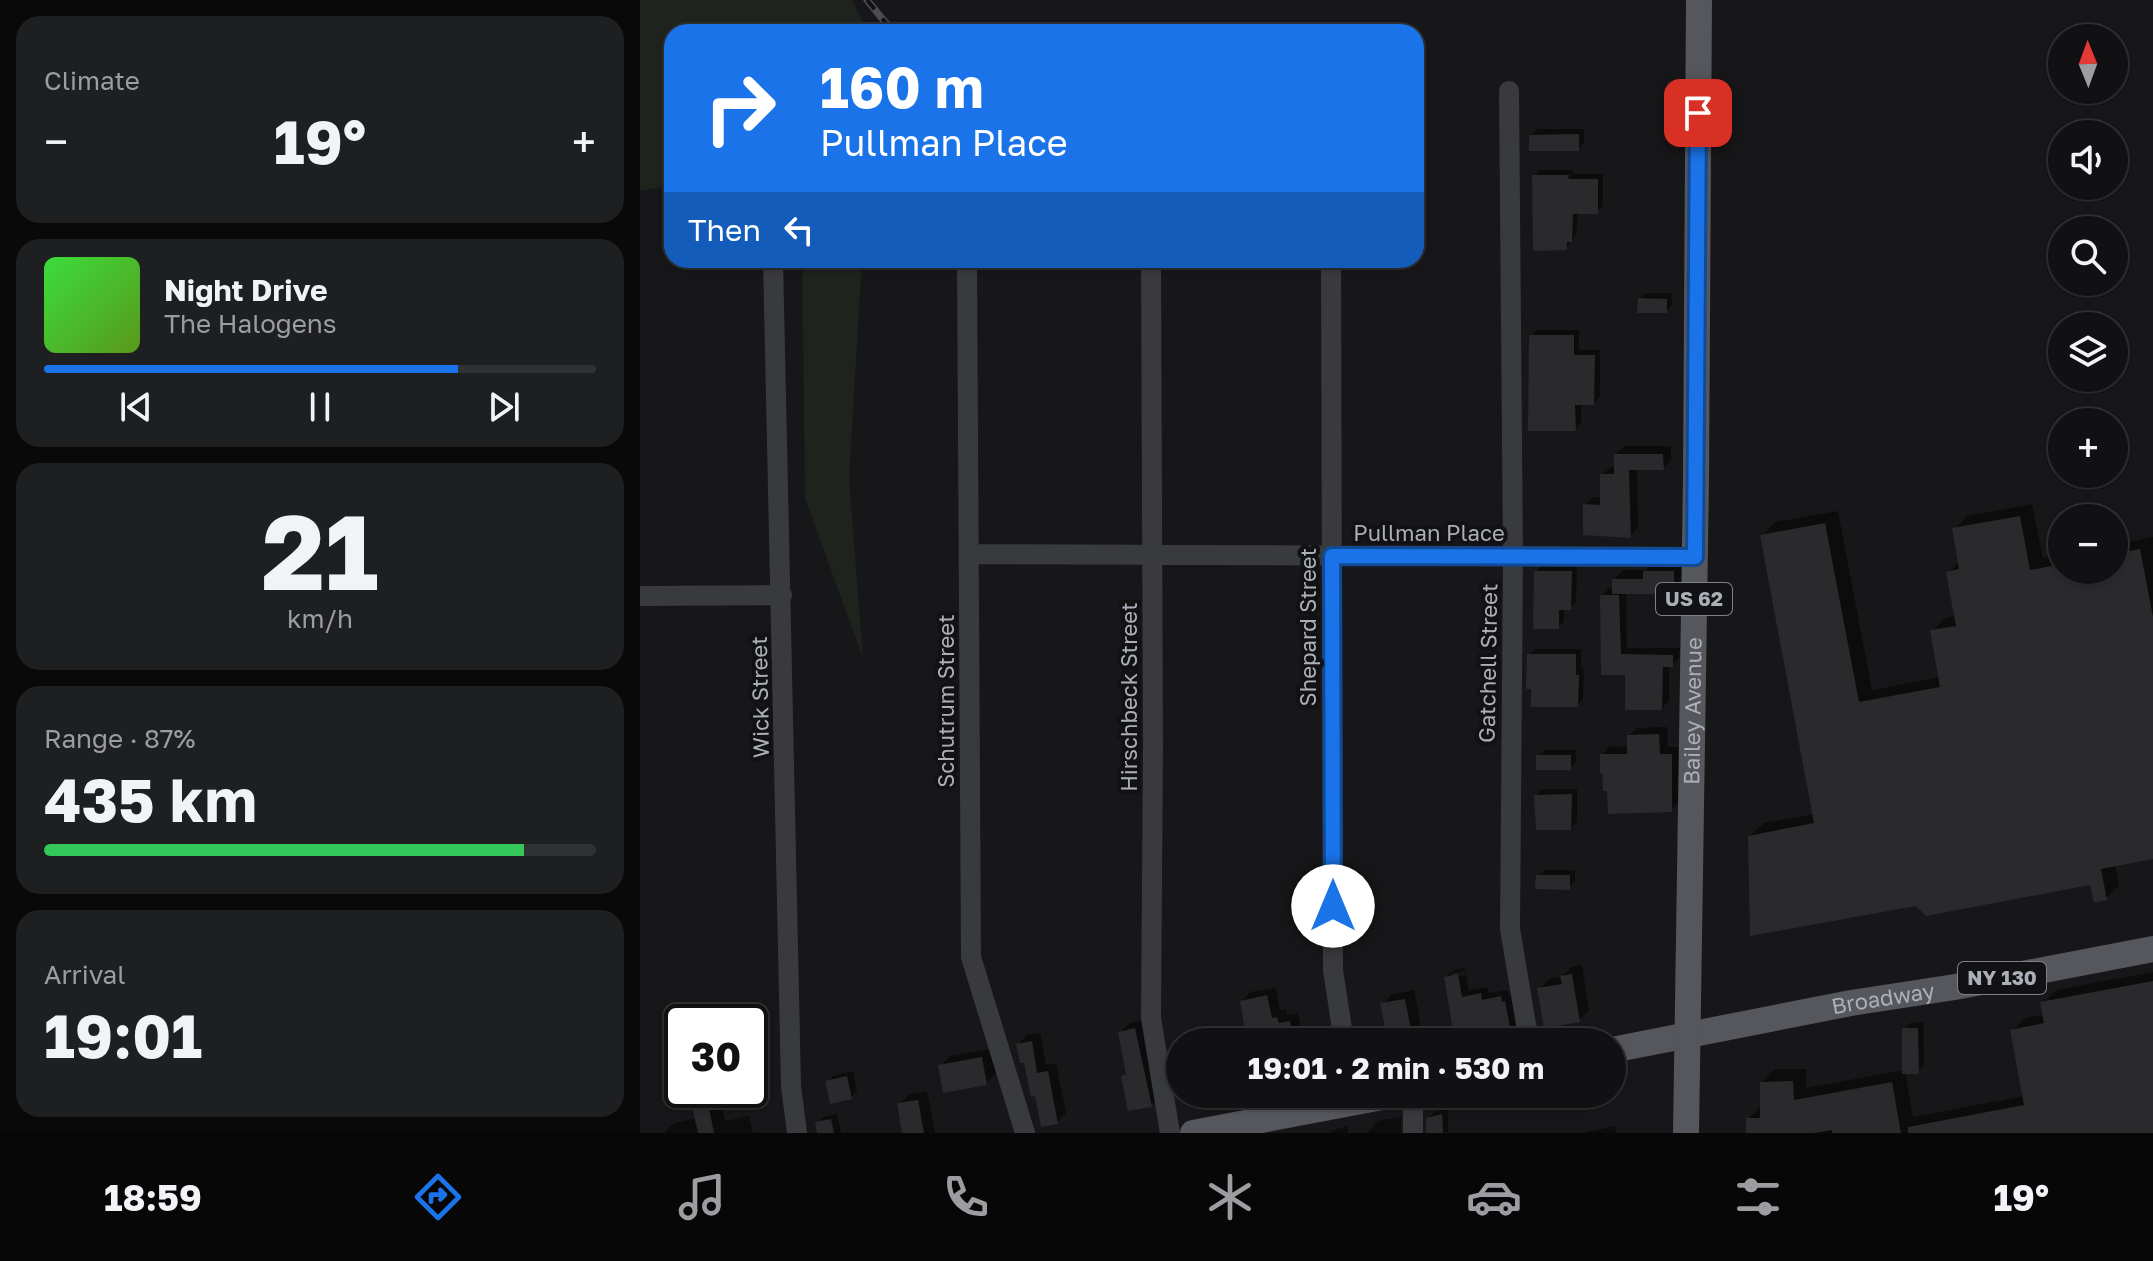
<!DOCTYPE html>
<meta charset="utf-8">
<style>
body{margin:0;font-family:"Golos Text",sans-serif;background:#1e1f21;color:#f1f3f6;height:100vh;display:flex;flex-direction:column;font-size:30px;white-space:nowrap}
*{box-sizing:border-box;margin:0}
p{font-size:26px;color:#9c9da0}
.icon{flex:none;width:44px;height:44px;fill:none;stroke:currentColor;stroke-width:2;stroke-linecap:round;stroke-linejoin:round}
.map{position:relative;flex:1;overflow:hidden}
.drawer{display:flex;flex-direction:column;gap:16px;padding:16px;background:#09090a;width:640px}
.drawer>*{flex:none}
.guide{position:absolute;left:24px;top:24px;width:760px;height:244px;border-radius:24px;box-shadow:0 2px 6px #0004,0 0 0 2px #303133;background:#1a73e8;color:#fff;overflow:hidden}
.needle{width:52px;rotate:359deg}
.tools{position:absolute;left:1408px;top:24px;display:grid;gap:16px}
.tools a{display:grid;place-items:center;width:80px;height:80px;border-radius:50%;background:#111113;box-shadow:0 2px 6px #0004,0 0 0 2px #303133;font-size:40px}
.speed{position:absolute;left:24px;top:1004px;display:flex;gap:16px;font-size:40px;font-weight:700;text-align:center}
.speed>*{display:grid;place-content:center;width:104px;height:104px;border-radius:50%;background:#111113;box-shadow:0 2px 6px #0004,0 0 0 2px #303133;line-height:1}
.speed .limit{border:4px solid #111;border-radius:12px;background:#fff;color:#111}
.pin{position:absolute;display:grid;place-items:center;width:68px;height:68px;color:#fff;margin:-34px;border-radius:16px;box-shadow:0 4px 12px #0006}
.me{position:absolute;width:88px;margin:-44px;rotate:0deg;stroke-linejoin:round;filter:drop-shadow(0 0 6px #0008)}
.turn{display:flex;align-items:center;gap:28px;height:168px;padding:0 24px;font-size:36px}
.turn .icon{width:104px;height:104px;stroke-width:2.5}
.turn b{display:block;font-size:56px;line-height:68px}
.then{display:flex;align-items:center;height:76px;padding:0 24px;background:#0003;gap:16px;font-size:30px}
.big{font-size:60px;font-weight:700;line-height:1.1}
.drawer .widget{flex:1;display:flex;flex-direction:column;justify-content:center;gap:12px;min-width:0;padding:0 28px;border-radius:24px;background:#1e1f21}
.drawer .dial{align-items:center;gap:0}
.dial b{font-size:104px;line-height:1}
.song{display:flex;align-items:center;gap:24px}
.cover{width:96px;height:96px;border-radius:12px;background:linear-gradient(135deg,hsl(120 70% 55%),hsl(90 70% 35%))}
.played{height:8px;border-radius:4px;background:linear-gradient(90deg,#1a73e8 75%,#303133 75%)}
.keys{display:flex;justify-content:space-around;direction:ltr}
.heat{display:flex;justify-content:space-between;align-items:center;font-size:44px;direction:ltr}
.charge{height:12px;border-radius:6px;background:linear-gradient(90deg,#34c759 87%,#303133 0)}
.trip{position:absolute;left:526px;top:1028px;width:460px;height:80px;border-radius:40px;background:#111113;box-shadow:0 2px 6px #0004,0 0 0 2px #303133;font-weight:700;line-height:80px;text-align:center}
.dock{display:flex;height:128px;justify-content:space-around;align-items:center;background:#070708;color:#9c9da0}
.dock .icon{width:56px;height:56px}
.dock .active{color:#1a73e8}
.dock b{font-size:36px;color:#f1f3f6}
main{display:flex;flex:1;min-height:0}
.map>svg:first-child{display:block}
</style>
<main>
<section class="drawer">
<div class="widget"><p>Climate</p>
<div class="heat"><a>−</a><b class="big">19°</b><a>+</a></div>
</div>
<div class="widget">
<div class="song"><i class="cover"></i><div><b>Night Drive</b><p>The Halogens</p></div></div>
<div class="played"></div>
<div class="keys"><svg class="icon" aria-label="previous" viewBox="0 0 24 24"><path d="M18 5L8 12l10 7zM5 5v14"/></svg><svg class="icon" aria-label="pause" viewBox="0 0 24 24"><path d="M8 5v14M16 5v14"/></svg><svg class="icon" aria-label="next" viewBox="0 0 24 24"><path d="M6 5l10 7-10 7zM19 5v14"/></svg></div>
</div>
<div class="widget dial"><b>21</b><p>km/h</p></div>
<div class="widget"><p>Range · 87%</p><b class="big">435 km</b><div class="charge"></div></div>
<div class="widget"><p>Arrival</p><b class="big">19:01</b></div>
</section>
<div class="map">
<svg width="1513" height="1133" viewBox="0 0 1513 1133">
<rect width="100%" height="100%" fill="#171719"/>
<!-- green -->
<path fill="#1e231e" d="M 0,0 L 212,0 L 227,32 L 32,32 L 32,185 L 0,191 Z
M 162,260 L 222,260 L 209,478 L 223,658 L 165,498 Z"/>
<!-- shadow -->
<path fill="#0007" d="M 897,129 L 944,129 L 944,143 L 938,149 L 891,135 Z
M 899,170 L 933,170 L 933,174 L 963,174 L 963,206 L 957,212 L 938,212 L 936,234 L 926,248 L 894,175 Z
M 1006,293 L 1032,293 L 1032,305 L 1026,311 L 1000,299 Z
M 897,330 L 939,330 L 939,350 L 960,350 L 960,397 L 954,403 L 941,403 L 941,423 L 935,429 L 891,336 Z
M 984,446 L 1031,446 L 1031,460 L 1023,468 L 997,468 L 998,527 L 990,536 L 945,505 L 954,497 L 962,497 L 962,475 L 971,467 L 976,467 L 976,454 Z
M 1392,504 L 1403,558 L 1422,554 L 1422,570 L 1474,570 L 1474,545 L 1513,537 L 1513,857 L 1475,864 L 1479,885 L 1466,898 L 1452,883 L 1276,904 L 1110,836 L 1124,823 L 1175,814 L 1122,536 L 1135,522 L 1198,511 L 1232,690 L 1301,677 L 1292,631 L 1305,618 L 1316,616 L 1308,573 L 1320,561 L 1314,529 L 1327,516 Z
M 1014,562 L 1043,562 L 1042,582 L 1033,592 L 986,592 L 987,648 L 1040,648 L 1039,658 L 1032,665 L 1029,665 L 1029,701 L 1022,708 L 987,673 L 963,673 L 962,596 L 969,588 L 974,588 L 974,580 L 983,570 L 1006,570 Z
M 902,565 L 937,565 L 936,602 L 930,608 L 924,608 L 924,621 L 918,627 L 896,572 Z
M 895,649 L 941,649 L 941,669 L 944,669 L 943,699 L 937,705 L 893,687 L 889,655 Z
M 1027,727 L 1028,747 L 1040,747 L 1039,802 L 1031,810 L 962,755 L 970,746 L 989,747 L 989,736 L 997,728 Z
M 904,750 L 936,750 L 936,762 L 930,768 L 898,756 Z
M 902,789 L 937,789 L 937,822 L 931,828 L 896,795 Z
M 904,870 L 935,870 L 935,881 L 929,888 L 898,876 Z
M 942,965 L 949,1010 L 939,1020 L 899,989 L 909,979 L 921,977 L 932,967 Z
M 825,968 L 826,971 L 812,973 L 812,977 L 826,975 L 829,990 L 848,987 L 849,993 L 868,990 L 869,995 L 872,995 L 878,1023 L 870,1030 L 853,1034 L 849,1038 L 818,1042 L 806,977 L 814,970 Z
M 1513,972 L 1513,1133 L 1108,1133 L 1108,1119 L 1121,1106 L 1122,1082 L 1135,1069 L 1166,1069 L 1166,1088 L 1264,1070 L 1264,1029 L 1270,1023 L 1283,1022 L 1284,1065 L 1278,1072 L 1265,1072 L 1273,1117 L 1384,1096 L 1372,1031 L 1385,1018 L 1405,1014 L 1403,1003 L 1416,990 Z
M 636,988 L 640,1010 L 646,1009 L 647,1015 L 658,1013 L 663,1040 L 661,1042 L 573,1042 L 581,1031 L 607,1026 L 602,1001 L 610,992 Z
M 774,990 L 781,1028 L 772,1038 L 750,1042 L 743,1004 L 752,994 Z
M 505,1020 L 520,1095 L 511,1105 L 483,1076 L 488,1071 L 480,1032 L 490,1023 Z
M 400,1033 L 406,1065 L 416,1063 L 426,1113 L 417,1122 L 378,1044 L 387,1035 Z
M 351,1049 L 356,1074 L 346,1083 L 300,1066 L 310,1056 Z
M 213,1071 L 217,1091 L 211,1097 L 187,1082 L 193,1076 Z
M 287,1091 L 295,1133 L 264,1133 L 259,1104 L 269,1094 Z
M 79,1092 L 85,1121 L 109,1116 L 113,1133 L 24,1133 L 34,1123 L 57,1118 L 55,1106 L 67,1094 Z
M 808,1109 L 808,1132 L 788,1133 L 788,1119 L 794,1112 Z
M 197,1114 L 201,1133 L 179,1133 L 177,1123 L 183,1117 Z
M 761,1117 L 761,1133 L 728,1133 L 737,1121 Z
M 708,1126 L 708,1133 L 691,1133 L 696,1129 Z
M 975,1126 L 976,1133 L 942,1133 Z"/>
<!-- building -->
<path fill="#2a2a2d" d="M 939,134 L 939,151 L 889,151 L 889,135 Z
M 892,175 L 929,175 L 928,179 L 958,179 L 958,214 L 933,214 L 932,242 L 927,242 L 927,250 L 893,251 Z
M 998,298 L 1027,299 L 1027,313 L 997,313 Z
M 889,335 L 934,335 L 934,355 L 955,355 L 954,405 L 935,405 L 936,431 L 888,431 Z
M 974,454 L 1023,454 L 1024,470 L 989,470 L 991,538 L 943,535 L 943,504 L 960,505 L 960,474 L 974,474 Z
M 1380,516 L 1390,570 L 1422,564 L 1422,570 L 1474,570 L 1474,554 L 1500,549 L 1513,617 L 1513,859 L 1461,869 L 1467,900 L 1454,903 L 1450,885 L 1286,916 L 1276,906 L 1110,936 L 1108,836 L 1174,823 L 1120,535 L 1185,523 L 1219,702 L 1300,687 L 1290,630 L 1316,626 L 1306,572 L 1319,569 L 1312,528 Z
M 894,571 L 932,571 L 931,610 L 919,610 L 919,629 L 893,629 Z
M 1003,571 L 1034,571 L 1034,594 L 972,594 L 972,579 L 1003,579 Z
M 960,595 L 979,595 L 981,654 L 1033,655 L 1033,667 L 1023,667 L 1022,710 L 985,710 L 985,675 L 961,675 Z
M 887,654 L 936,654 L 936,675 L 939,675 L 938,707 L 891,707 L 891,689 L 886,689 Z
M 1019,734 L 1020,754 L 1032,754 L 1032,812 L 968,814 L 967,791 L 963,791 L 962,773 L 960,773 L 960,754 L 987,754 L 987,735 Z
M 896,755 L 931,755 L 931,770 L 896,770 Z
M 932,794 L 931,830 L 896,830 L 894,795 Z
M 896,875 L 930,875 L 930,890 L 895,889 Z
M 818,974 L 822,997 L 841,993 L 842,1000 L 861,996 L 862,1002 L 865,1001 L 871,1032 L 849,1037 L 850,1039 L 837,1042 L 815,1042 L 804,977 Z
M 932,974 L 940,1022 L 904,1028 L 897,988 L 922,984 L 920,976 Z
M 1513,981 L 1513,1133 L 1268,1133 L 1268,1127 L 1384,1105 L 1370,1030 L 1404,1023 L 1400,1002 Z
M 627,995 L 632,1018 L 637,1017 L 639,1023 L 650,1021 L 654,1042 L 607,1042 L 600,1001 Z
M 765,999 L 773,1040 L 748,1042 L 740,1003 Z
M 495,1028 L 512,1107 L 488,1111 L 481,1076 L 486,1074 L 478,1032 Z
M 1262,1028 L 1278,1028 L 1279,1074 L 1262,1074 Z
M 392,1041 L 397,1073 L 408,1071 L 418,1124 L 401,1127 L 395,1096 L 391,1097 L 384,1063 L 380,1063 L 376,1044 Z
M 342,1057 L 347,1085 L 303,1093 L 298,1065 Z
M 207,1076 L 212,1099 L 190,1104 L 185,1081 Z
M 1153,1081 L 1154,1100 L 1252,1082 L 1261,1133 L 1192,1133 L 1192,1130 L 1175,1133 L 1106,1133 L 1106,1118 L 1120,1118 L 1120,1082 Z
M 278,1100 L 284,1133 L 262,1133 L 257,1103 Z
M 68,1103 L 74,1133 L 58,1133 L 52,1106 Z
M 802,1114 L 803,1133 L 786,1133 L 786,1118 Z
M 191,1119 L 194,1133 L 177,1133 L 175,1122 Z"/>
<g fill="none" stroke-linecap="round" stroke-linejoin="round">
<!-- minor -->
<path stroke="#393a3d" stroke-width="20" d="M 869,91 L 873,557 L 870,929 L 889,1042
M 133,260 L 151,1086 L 157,1133
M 327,260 L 331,957 L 385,1133
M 511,260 L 513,747 L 511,1018 L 530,1133
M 691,260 L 693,970 L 704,1042
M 330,554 L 1055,557
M 0,596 L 142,595
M 773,1133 L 773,1094"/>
<!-- major -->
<g stroke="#55575c" stroke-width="26">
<path id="s1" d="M 972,1050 L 1211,1003 L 1315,987 L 1513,949"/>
<path d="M 553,1133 L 758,1094"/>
<path id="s2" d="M 1046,1133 L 1056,480 L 1059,0"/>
</g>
<defs>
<path id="rail" d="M 227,0 L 245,22 L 256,32"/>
</defs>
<!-- rail casing -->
<use href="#rail" stroke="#4c4e52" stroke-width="7"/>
<!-- rail -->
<use href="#rail" stroke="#121214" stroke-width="4" stroke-dasharray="12" stroke-linecap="butt"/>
</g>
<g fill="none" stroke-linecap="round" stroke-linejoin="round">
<defs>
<path id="route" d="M 693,906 L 692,556 L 1055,557 L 1058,113"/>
</defs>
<!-- route casing -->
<use href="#route" stroke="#114b97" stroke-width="20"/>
<!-- route -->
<use href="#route" stroke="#1a73e8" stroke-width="14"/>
</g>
<g text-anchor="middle" stroke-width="8" stroke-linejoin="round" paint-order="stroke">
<!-- shield labels -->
<g fill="#121214" stroke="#7d8086" stroke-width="2">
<rect x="1016" y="583" width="76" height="32" rx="6"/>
<rect x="1318" y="962" width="88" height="32" rx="6"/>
</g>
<g font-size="20" font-weight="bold" fill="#abafb7">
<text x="1054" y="606">US 62</text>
<text x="1362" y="985">NY 130</text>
</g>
<!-- street labels -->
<g font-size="22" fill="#abafb7" stroke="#121214">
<text x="789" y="541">Pullman Place</text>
<text transform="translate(668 627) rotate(-90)" y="8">Shepard Street</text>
<text transform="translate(848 663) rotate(-89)" y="8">Gatchell Street</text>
<text transform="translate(120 697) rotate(-91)" y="8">Wick Street</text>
<text transform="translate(489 697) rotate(-90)" y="8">Hirschbeck Street</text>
<text transform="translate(306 701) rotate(-90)" y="8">Schutrum Street</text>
<text dy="8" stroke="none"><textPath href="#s2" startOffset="422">Bailey Avenue</textPath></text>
<text dy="8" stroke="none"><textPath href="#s1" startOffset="276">Broadway</textPath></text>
</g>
</g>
</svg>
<div class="tools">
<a><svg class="needle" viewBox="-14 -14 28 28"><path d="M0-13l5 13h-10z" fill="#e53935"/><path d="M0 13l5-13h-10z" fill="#9c9da0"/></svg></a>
<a><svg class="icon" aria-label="sound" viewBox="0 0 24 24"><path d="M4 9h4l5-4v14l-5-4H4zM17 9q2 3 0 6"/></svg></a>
<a><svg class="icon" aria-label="search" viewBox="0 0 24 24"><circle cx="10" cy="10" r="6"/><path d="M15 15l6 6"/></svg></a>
<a><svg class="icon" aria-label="layers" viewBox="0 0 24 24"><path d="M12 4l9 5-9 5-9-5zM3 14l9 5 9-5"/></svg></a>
<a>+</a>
<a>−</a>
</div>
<div class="speed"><div class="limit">30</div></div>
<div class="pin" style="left:1058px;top:113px;background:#d93025"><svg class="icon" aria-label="arrive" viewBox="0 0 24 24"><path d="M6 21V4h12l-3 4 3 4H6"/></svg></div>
<svg class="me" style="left:693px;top:906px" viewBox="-20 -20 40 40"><circle r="19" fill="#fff"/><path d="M0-13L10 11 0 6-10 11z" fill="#1a73e8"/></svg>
<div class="trip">19:01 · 2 min · 530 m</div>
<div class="guide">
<div class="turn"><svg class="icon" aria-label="right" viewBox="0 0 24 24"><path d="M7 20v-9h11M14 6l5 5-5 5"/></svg><div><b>160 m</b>Pullman Place</div></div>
<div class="then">Then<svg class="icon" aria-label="left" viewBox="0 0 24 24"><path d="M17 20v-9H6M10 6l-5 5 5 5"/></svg></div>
</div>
</div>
</main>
<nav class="dock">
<b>18:59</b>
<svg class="icon active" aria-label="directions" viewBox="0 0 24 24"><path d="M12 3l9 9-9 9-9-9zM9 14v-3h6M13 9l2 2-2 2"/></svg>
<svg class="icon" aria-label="music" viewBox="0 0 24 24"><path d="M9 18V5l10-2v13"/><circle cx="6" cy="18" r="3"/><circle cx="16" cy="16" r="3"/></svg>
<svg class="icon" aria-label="phone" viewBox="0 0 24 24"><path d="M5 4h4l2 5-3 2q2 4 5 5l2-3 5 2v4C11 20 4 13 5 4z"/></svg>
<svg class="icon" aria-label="climate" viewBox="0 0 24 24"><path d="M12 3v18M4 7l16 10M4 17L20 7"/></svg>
<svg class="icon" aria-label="car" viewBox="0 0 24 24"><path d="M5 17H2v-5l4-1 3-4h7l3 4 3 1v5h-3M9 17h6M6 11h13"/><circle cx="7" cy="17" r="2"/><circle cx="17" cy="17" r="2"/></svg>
<svg class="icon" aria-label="filters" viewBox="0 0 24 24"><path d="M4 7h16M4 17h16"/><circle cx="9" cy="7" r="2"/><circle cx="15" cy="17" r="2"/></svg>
<b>19°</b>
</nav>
